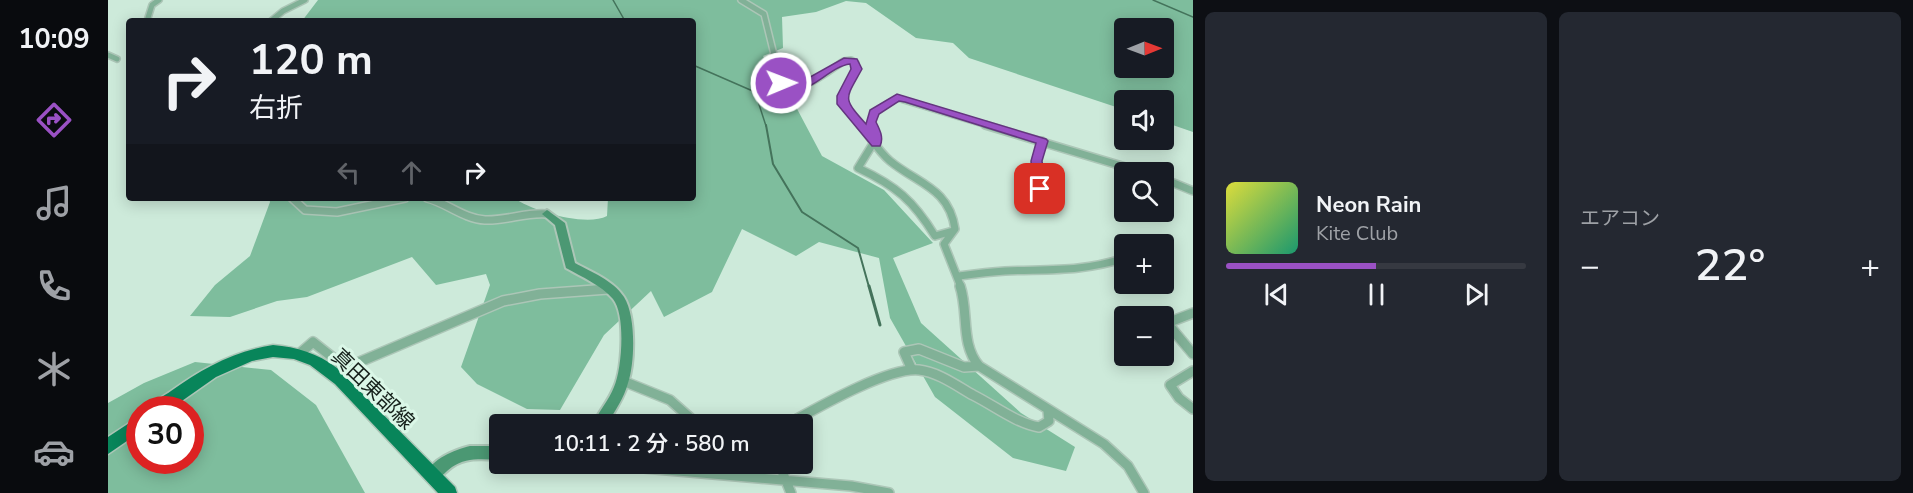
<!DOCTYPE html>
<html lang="ja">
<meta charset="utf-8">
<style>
body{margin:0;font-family:"Nunito Sans","Noto Sans JP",sans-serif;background:#242831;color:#f1f3f6;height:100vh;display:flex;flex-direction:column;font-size:22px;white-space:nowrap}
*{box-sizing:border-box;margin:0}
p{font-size:20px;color:#9ea1a6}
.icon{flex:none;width:33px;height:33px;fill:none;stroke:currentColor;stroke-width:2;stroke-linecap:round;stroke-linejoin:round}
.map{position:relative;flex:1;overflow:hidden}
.panel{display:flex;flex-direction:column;gap:12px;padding:12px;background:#0d0f14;width:720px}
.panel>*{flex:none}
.hud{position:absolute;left:18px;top:18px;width:570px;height:183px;border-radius:6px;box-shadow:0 3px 15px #0003;background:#171b24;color:#f1f3f6;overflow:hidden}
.needle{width:39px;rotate:89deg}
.controls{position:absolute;left:1006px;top:18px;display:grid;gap:12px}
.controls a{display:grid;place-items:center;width:60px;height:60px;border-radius:6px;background:#171b24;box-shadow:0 3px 15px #0003;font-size:30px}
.speed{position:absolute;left:18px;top:396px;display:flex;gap:12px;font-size:30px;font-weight:700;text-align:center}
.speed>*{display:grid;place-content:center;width:78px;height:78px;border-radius:50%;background:#171b24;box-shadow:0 3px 15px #0003;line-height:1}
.speed .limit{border:9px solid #d22;background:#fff;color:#111}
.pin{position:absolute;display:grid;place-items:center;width:51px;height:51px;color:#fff;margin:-26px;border-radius:12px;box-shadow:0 3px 9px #0006}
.me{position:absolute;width:66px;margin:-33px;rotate:89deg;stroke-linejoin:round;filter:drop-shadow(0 0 4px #0008)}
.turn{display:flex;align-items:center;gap:21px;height:126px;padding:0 24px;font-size:27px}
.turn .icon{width:78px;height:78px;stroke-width:2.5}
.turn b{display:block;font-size:42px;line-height:51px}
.lanes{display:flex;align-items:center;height:57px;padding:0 24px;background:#0003;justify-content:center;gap:30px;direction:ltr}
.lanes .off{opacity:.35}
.big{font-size:45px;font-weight:600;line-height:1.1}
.panel .widget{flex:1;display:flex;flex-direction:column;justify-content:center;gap:9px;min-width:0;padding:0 21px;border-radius:9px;background:#242831}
.song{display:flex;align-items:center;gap:18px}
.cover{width:72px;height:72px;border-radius:9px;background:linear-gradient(135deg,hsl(60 70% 55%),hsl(160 70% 35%))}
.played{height:6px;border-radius:3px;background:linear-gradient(90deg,#9a51c4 50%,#363941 50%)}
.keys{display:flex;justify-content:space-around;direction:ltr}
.heat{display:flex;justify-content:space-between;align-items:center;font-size:33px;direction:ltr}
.panel .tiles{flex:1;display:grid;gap:12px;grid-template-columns:repeat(2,1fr)}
.trip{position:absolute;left:381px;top:414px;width:324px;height:60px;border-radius:6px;background:#171b24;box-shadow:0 3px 15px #0003;font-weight:600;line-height:60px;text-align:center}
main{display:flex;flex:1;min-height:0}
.tabs{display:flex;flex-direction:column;width:108px;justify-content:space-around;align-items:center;background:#090b0e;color:#9ea1a6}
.tabs .icon{width:42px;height:42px}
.tabs .active{color:#9a51c4}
.tabs b{font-size:27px;color:#f1f3f6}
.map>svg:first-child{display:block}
</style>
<main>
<nav class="tabs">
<b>10:09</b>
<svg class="icon active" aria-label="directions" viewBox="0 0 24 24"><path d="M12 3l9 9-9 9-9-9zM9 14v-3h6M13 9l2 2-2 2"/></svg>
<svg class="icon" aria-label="music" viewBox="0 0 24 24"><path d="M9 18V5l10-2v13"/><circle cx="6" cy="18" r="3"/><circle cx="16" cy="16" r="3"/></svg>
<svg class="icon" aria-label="phone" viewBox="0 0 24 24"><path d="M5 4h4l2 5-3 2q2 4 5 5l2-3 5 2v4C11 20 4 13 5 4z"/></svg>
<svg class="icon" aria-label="climate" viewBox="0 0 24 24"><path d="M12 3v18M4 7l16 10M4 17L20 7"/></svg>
<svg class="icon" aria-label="car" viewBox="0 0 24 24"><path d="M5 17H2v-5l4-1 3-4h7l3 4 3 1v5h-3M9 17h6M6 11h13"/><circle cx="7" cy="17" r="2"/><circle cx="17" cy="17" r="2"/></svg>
</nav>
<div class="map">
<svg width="1085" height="493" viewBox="0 0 1085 493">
<rect width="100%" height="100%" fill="#cdeada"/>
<!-- forest -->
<path fill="#7ebd9d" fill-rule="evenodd" d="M 210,0 L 1085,0 L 1085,132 L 1056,122 L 1056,100 L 1017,100 L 1017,110 L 861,58 L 845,43 L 808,38 L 758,3 L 738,1 L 708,12 L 674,17 L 675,48 L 655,56 L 687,105 L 714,156 L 776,190 L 825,243 L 785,258 L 813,323 L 913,413 L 967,447 L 958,471 L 905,458 L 827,397 L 782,318 L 771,258 L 711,242 L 688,256 L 634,229 L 604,292 L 556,317 L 543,291 L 496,335 L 452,410 L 419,409 L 369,384 L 353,367 L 382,285 L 378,274 L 328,285 L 304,257 L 199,297 L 169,301 L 122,317 L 82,316 L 107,285 L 142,256 L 162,202 L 161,198 L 406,198 C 424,211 478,227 499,216 L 500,198 L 585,198 L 585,21 L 194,21 ZM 1017,28 L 1056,28 L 1056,68 L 1017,68 Z
M 87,362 L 163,370 L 208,405 L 257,493 L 0,493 L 0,403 L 36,383 ZM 32,410 L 82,410 L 82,460 L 32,460 Z"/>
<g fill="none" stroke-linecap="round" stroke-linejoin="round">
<!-- stream-far2 -->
<path stroke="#44735b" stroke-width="1.5" d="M 505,0 L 517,21
M 1045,0 L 1085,17
M 585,65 L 647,92 L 658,126"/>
<!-- stream-far1 -->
<path stroke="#44735b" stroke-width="2" d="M 658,125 L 665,164 L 694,212 L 750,248 L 761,287"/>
<!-- stream -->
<path stroke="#44735b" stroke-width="3" d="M 761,286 L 772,325"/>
<defs>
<path id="street-far2" d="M 633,0 L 656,14 L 673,83 C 690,98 720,71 736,61 L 743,60 L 748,63 L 748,69 L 734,96 C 736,110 745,116 754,126
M 39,21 L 44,5 L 51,0
M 163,21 L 175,11 L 197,0
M 0,55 L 9,59
M 765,126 C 761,111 778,105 789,98 L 882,126"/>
<path id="street-far1" d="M 752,125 C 762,136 770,151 782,161 C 810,184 841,188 847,229 L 836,244 L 853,287
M 764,125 L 766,142 L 750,168 C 788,186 805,200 827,236 L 845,231
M 877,125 L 1034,172
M 1056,179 L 1085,191
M 932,189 L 928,161 L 934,141
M 184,198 L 197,210 L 229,212 L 297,198
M 319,198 C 339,203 356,219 377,220 C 398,221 418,212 439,214
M 851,276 C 866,274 882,272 897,271 C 941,269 974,272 1017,258"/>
<path id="street" d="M 852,286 C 861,312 852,344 871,366 L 996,444 L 1020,466 L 1036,493
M 1085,313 L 1059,323 L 1085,354
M 190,355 L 205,342 L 234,365 L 242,366 L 395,301 L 432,294 L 500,289
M 804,370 L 796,352 L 811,349 L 856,367 L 871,366
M 1085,371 L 1062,385 L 1071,398 L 1085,409
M 515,381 L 562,400 L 589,424
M 680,424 C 709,408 780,367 811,370 C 830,372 849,386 865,395 C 887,406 908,423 931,427 L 941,421 L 940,411
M 490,464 L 743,486 L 781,493
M 671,464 L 683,493"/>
<path id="secondary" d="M 439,210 L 457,223 L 467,263 C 483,272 505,280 516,297 C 528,316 527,362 520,383 C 516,398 507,411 499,424 L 485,424 C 491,411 501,400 506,387 C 514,369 518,315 505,299 C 493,285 474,277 458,268 L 447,225 L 434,214 Z
M 362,446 L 392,446 L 392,460 C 375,459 358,457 344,467 C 337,472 332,479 324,482 L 319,480 L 317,475 C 324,459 346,450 362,446 Z"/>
<path id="primary" d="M 165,345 C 189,347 209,353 229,368 L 347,487 L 349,493 L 330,493 L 227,384 L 202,365 L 186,359 L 165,357 L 144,361 L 108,377 L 61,410 L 42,410 C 45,401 56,396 63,391 C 95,368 126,351 165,345 Z
M 32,416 L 32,432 L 0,454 L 0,437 Z"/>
</defs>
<!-- street-far2 casing -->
<use href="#street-far2" stroke="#acc6b7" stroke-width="8"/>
<!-- street-far1 casing -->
<use href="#street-far1" stroke="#acc6b7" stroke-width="10"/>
<!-- street casing -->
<use href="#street" stroke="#acc6b7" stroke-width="12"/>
<!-- secondary casing -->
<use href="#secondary" stroke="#acc6b7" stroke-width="4"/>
<!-- primary casing -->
<use href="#primary" stroke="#acc6b7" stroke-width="3"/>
<!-- street-far2 -->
<use href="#street-far2" stroke="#81b197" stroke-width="5"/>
<!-- street-far1 -->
<use href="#street-far1" stroke="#81b197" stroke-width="7"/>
<!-- street -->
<use href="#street" stroke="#81b197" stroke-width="9"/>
<!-- secondary -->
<use href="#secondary" fill="#4b9873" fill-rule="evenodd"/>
<!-- primary -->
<use href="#primary" fill="#08855a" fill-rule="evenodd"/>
</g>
<!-- route -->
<path fill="#9a51c4" stroke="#64357f" stroke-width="1.5" d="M 736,58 L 749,59 L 754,69 C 737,100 734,97 758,124 L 762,110 L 789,94 L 938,139 L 940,141 L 934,161 L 938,189 L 936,193 L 932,194 L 925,189 L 923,161 L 928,143 L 797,102 L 791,101 L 771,114 L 768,122 C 772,130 776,138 772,146 L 764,146 L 729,104 L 729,96 L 743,69 L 742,64 C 717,67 692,109 668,83 L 673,80 L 688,85 Z"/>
<g text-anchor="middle" stroke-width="6" stroke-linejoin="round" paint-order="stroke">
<!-- near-street labels -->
<g font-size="21" fill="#15201a" stroke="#daf7e7">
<text transform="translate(265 389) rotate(44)" y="7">真田東部線</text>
</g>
</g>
</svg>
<div class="controls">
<a><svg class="needle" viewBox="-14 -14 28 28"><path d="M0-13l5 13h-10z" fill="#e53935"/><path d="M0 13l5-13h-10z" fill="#9ea1a6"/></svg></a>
<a><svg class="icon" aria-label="sound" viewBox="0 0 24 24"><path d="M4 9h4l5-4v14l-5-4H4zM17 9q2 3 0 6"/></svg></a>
<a><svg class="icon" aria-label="search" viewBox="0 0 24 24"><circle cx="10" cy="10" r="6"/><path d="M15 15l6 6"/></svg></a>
<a>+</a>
<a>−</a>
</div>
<div class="speed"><div class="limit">30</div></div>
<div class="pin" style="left:932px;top:189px;background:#d93025"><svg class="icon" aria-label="arrive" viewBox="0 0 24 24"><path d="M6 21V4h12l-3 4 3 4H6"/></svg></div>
<svg class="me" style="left:673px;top:83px" viewBox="-20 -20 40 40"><circle r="17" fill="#9a51c4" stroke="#fff" stroke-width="3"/><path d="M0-11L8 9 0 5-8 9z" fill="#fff"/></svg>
<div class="trip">10:11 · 2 分 · 580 m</div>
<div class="hud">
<div class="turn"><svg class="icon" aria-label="right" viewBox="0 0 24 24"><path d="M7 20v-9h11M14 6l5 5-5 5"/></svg><div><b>120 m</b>右折</div></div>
<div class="lanes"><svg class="icon off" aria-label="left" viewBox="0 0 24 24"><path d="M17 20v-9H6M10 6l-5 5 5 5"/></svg><svg class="icon off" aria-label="ahead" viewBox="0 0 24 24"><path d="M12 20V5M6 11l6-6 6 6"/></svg><svg class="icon" aria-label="right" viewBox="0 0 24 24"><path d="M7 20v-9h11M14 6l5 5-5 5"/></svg></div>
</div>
</div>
<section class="panel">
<div class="tiles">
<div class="widget">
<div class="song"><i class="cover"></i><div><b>Neon Rain</b><p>Kite Club</p></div></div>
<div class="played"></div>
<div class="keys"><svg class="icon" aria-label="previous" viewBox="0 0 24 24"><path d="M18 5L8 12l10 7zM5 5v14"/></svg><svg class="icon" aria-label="pause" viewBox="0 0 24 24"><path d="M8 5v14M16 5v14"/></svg><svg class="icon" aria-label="next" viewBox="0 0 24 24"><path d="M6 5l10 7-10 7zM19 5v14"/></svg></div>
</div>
<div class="widget"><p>エアコン</p>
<div class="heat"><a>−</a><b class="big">22°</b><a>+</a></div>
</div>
</div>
</section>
</main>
